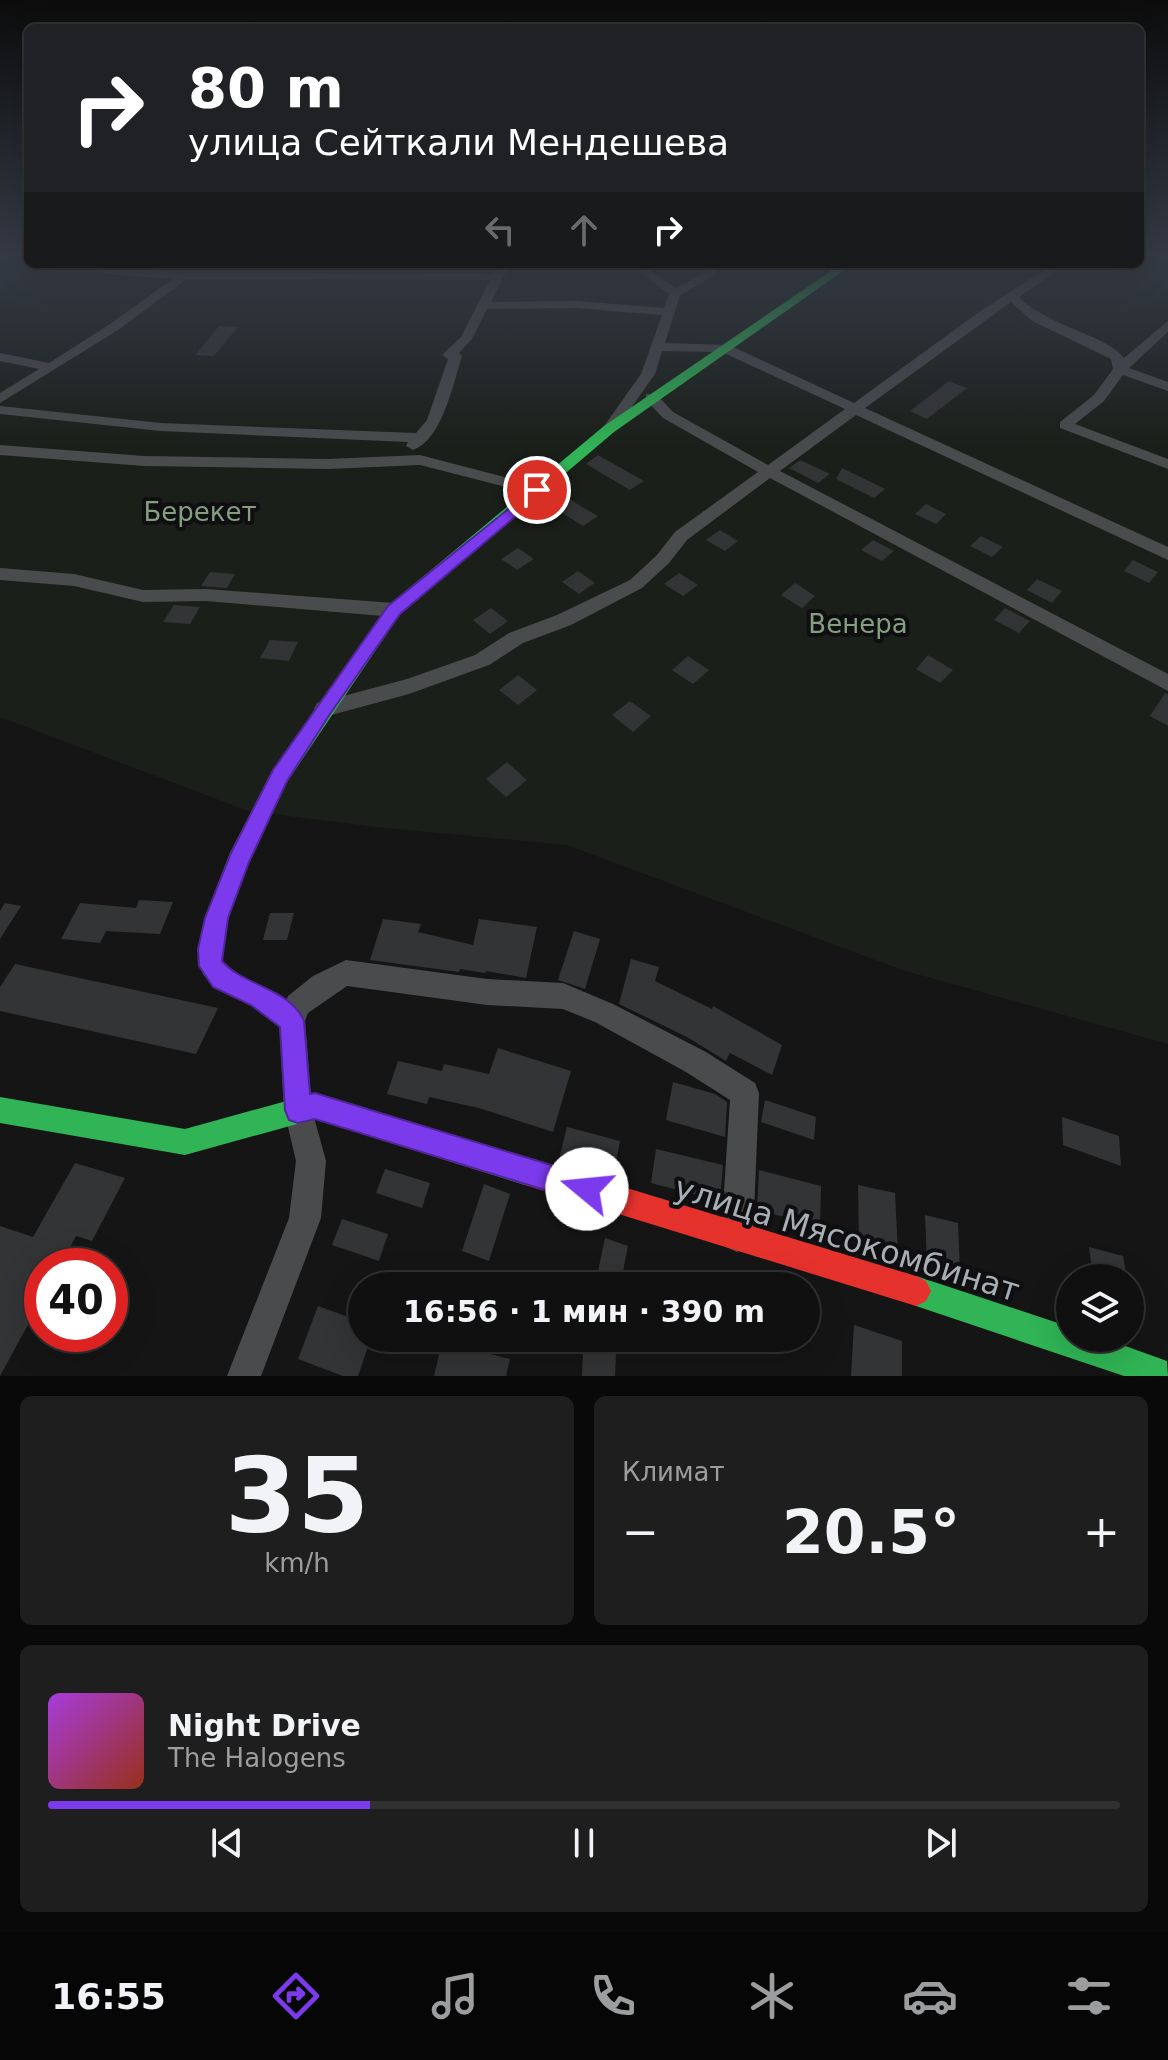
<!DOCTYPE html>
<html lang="ru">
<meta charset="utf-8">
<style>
body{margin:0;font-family:"DejaVu Sans",sans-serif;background:#1e1e1e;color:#f1f3f6;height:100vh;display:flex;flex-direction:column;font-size:30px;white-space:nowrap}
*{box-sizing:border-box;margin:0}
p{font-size:26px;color:#9c9d9f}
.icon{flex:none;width:44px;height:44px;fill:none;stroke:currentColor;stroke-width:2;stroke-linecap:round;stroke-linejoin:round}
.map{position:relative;height:1376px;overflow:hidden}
.panel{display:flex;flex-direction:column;gap:20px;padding:20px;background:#090909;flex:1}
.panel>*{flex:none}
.top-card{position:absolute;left:24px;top:24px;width:1120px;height:244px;border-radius:12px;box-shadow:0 8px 32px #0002,0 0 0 2px #303030;background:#202124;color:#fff;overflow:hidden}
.buttons{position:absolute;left:1056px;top:1264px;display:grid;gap:16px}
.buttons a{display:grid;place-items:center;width:88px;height:88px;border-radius:50%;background:#101010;box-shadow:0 8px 32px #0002,0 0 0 2px #303030;font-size:40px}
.speed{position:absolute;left:24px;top:1248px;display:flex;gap:16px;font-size:40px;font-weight:700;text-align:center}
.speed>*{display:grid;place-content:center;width:104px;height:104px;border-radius:50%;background:#101010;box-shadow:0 8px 32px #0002,0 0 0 2px #303030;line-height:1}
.speed .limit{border:12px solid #d22;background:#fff;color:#111}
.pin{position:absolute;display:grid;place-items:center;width:68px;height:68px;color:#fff;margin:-34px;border:4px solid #fff;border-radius:50%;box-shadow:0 2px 8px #0007}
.me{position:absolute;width:88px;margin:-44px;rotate:287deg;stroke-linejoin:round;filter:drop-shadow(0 0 6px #0008)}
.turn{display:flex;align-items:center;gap:28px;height:168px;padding:0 32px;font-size:36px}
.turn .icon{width:104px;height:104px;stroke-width:2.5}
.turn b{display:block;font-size:56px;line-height:68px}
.lanes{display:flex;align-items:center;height:76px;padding:0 32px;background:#0003;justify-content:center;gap:40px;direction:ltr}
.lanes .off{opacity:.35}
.big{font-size:60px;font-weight:600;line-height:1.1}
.panel .tile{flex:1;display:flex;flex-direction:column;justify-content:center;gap:12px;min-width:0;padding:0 28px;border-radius:12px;background:#1e1e1e}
.panel .dial{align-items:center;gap:0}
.dial b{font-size:104px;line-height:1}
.song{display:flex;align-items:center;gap:24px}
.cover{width:96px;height:96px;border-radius:12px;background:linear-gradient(135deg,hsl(280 70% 55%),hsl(10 70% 35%))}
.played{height:8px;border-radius:4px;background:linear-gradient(90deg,#7c3aed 30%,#303030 30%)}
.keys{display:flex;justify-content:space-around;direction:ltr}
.heat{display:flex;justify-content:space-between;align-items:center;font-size:44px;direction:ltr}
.panel .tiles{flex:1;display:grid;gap:20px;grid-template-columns:1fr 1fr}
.tile:last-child{grid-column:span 2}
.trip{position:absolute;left:348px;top:1272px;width:472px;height:80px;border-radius:40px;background:#101010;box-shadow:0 8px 32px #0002,0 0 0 2px #303030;font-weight:600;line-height:80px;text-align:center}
.tab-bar{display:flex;height:128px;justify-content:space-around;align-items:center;background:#060606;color:#9c9d9f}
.tab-bar .icon{width:56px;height:56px}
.tab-bar .active{color:#7c3aed}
.tab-bar b{font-size:36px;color:#f1f3f6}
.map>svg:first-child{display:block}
</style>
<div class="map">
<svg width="1168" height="1376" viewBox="0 0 1168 1376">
<rect width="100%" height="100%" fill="#151515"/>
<!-- green -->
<path fill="#1a1f1a" d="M 0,256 L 28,256 L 28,264 L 1140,264 L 1140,256 L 1168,256 L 1168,1044 L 902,970 L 567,845 L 376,827 L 248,811 L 0,717 Z"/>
<!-- building -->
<path fill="#333435" d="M 219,326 L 238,327 L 214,356 L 195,355 Z
M 949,381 L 967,388 L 927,419 L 910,411 Z
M 598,455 L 628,472 L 644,481 L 630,490 L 586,464 Z
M 800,460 L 830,474 L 818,483 L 789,468 Z
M 842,468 L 885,489 L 874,498 L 836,479 Z
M 556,490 L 582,507 L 598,516 L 583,526 L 543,501 Z
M 926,504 L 946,514 L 936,524 L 915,514 Z
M 720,530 L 738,541 L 725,551 L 706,540 Z
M 981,536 L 1003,547 L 992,557 L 970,546 Z
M 873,540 L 894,551 L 882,561 L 861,550 Z
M 518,548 L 534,559 L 517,570 L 501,559 Z
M 1133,560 L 1158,572 L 1149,583 L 1124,571 Z
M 578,571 L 595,583 L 579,594 L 562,582 Z
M 210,572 L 235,574 L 227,588 L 201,586 Z
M 679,573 L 698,585 L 683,596 L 664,584 Z
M 1037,579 L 1062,591 L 1052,603 L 1027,590 Z
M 795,583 L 815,596 L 802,608 L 781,595 Z
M 174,605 L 200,607 L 190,624 L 163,622 Z
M 491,608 L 508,621 L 490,634 L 473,620 Z
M 1005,608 L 1030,621 L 1019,633 L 994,620 Z
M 270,640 L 298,642 L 289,661 L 260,658 Z
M 928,655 L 953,670 L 940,683 L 916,669 Z
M 688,656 L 709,670 L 693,684 L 672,670 Z
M 518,675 L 537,690 L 518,705 L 499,690 Z
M 1165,693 L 1168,694 L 1168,726 L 1150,716 Z
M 630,701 L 651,716 L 633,732 L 612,715 Z
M 507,762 L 527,780 L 506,797 L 486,779 Z
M 139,900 L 173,902 L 160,934 L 106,931 L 100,943 L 61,939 L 80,903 L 136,908 Z
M 5,903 L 21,906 L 0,939 L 0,911 Z
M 270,913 L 294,913 L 287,940 L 263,940 Z
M 383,919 L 421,924 L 418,932 L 473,945 L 479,919 L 537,927 L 526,978 L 486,971 L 485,973 L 460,969 L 459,972 L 370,960 Z
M 574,931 L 600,939 L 585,989 L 558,980 Z
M 631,959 L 659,967 L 655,981 L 712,1009 L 713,1006 L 782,1045 L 772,1075 L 730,1053 L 726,1061 L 687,1037 L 619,1004 Z
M 15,964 L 218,1008 L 196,1054 L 0,1011 L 0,987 Z
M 498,1048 L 571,1071 L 553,1132 L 479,1108 L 429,1097 L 427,1104 L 387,1094 L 398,1061 L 442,1071 L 444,1064 L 489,1074 Z
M 673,1082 L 715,1094 L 727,1102 L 725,1137 L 666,1120 Z
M 765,1100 L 816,1117 L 814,1140 L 761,1122 Z
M 1062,1117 L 1119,1136 L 1121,1166 L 1063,1145 Z
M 567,1127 L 620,1141 L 614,1172 L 560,1155 Z
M 656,1149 L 723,1165 L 720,1201 L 651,1183 Z
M 75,1163 L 125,1178 L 92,1241 L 76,1236 L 60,1266 L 42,1266 L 42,1299 L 0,1376 L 0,1226 L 33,1237 Z
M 385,1169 L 430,1183 L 422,1208 L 376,1193 Z
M 759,1170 L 821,1186 L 820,1226 L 757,1210 Z
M 484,1184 L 510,1194 L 489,1261 L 462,1251 Z
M 858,1185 L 895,1193 L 898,1253 L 859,1244 Z
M 925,1215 L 958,1223 L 960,1272 L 927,1263 Z
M 342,1219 L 388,1234 L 379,1261 L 332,1245 Z
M 605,1238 L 628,1246 L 620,1286 L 595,1286 Z
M 1089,1247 L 1123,1256 L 1127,1278 L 1093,1278 Z
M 318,1306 L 362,1322 L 362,1338 L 371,1338 L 358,1376 L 343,1376 L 298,1359 Z
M 854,1325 L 902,1341 L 902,1376 L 851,1376 Z
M 442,1342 L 510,1359 L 506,1376 L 434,1376 Z
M 583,1351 L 616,1354 L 615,1376 L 582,1376 Z"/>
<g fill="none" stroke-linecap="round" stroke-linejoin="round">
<!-- street -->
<path fill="#494b4d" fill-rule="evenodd" d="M 67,264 L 184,273 L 493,274 L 498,264 L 510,264 L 491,302 L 576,301 L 664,308 L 669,294 L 629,264 L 642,264 L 676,288 L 702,274 L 712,264 L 724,264 L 710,278 L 680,295 L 665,343 L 729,345 L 854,403 L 979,312 L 1054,264 L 1068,264 L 1019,297 C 1047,326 1107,335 1124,358 L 1168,321 L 1168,332 L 1129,368 L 1168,382 L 1168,391 L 1123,375 L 1104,401 L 1075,424 L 1168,459 L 1168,469 L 1060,428 L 1060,422 L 1094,395 L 1113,369 L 1111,359 L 1032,321 L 1011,302 L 865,408 L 1168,547 L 1168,560 L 856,415 L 780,471 L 1168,674 L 1168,691 L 770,478 L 687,540 L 669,563 L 642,588 L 571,625 L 523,643 L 489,665 L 409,694 L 324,717 L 317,715 L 314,709 L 317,703 L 407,679 L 475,655 L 509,633 L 557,615 L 630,580 L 657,555 L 675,532 L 758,472 L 663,418 L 646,400 L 646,394 L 656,394 L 673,412 L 768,465 L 845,409 L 722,352 L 662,351 L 655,374 L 614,432 L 604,432 L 602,429 L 641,374 L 662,315 L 576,308 L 487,309 L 472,339 L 459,353 L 462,356 C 453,384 442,440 413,450 L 406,446 L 408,442 L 161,431 L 0,414 L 0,406 L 161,423 L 416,433 L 427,420 L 448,359 L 442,355 L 461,337 L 490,280 L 187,279 L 118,330 L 0,403 L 0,393 L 39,369 L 0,361 L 0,353 L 49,363 L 110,324 L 173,279 L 116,275 Z
M 0,445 L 144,456 L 328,459 L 420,455 L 543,487 L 545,490 L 537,495 L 420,465 L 328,469 L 144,466 L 0,455 Z
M 0,568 L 74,574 L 143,590 L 206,589 L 394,603 L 403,610 L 394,617 L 206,601 L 143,602 L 74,586 L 0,580 Z
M 346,960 L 487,979 L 563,983 L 613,1004 L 706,1052 L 755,1083 L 759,1093 L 753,1236 L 748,1247 L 737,1252 L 726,1247 L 721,1236 L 730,1100 L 686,1072 L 595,1022 L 563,1009 L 487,1005 L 347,986 L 308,1013 L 305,1021 L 312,1110 L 326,1161 L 321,1218 L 261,1376 L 227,1376 L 289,1218 L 296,1161 L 284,1110 L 279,1021 L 288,996 L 313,976 Z"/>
<!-- fast -->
<path fill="#30b455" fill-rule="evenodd" d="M 841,264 L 853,264 L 614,432 L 400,614 L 287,782 L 248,862 L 227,918 L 222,961 C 243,986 290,987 304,1021 L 301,1030 L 292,1033 L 252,1004 L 213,986 L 203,974 L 199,949 L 205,918 L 230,853 L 273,770 L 388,606 L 604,426 Z
M 315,1093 L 525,1157 L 535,1161 L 539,1171 L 535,1181 L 525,1185 L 315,1119 L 185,1155 L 0,1123 L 0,1097 L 185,1129 Z
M 916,1276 L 1070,1327 L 1070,1338 L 1103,1338 L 1167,1361 L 1168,1376 L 1124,1376 L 916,1306 L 906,1301 L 901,1291 L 906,1281 Z"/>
<!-- jam -->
<path fill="#e5322d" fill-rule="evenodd" d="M 525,1157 L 916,1276 L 926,1281 L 931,1291 L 926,1301 L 916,1306 L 525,1185 L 515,1181 L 511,1171 L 515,1161 Z"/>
</g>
<!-- sky -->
<linearGradient id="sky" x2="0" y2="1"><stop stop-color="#0c0c0c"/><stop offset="0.57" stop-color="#353b46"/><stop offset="1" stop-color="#353b46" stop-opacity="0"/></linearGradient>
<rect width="1168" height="449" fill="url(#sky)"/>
<!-- route -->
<path fill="#7c3aed" stroke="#51269a" stroke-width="2" d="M 537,486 L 542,487 L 542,494 L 400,614 L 330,714 L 287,781 L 249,862 L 228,918 L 222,961 C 243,986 290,988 304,1021 L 310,1094 L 315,1093 L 587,1176 L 596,1180 L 600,1189 L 596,1199 L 587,1203 L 315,1119 L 298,1123 L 289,1120 L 285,1110 L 280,1027 L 251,1005 L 213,987 L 199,966 L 198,949 L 205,918 L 231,853 L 273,770 L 388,606 Z"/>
<g text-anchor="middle" stroke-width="8" stroke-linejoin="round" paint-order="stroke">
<!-- park labels -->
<g font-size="26" fill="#869e80" stroke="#0f0f11">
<text x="200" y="521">Берекет</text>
<text x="858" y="633">Венера</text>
</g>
<!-- near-street labels -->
<g font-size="32" fill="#a7afb5" stroke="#0f0f11">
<text transform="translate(847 1239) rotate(17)" y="11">улица Мясокомбинат</text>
</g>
</g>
</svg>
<div class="buttons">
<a><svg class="icon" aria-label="layers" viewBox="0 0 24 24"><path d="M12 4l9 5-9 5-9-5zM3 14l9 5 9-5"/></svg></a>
</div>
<div class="speed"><div class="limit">40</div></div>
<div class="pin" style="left:537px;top:490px;background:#d93025"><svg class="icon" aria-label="arrive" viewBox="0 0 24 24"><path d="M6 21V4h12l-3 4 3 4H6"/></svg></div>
<svg class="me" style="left:587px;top:1189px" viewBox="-20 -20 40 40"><circle r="19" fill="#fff"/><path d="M0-13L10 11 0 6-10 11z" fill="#7c3aed"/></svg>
<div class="trip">16:56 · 1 мин · 390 m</div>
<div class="top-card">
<div class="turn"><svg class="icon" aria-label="right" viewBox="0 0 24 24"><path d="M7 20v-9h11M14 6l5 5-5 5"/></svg><div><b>80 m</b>улица Сейткали Мендешева</div></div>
<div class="lanes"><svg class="icon off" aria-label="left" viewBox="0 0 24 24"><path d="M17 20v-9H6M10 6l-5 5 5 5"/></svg><svg class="icon off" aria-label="ahead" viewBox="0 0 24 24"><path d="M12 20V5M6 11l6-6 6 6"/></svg><svg class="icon" aria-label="right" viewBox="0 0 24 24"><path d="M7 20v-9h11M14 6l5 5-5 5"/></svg></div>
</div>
</div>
<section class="panel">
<div class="tiles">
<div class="tile dial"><b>35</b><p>km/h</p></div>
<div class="tile"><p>Климат</p>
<div class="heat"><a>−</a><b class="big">20.5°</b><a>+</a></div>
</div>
<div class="tile">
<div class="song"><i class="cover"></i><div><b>Night Drive</b><p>The Halogens</p></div></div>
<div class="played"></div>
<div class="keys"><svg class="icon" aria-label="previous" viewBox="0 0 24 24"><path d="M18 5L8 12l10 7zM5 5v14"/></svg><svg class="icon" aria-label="pause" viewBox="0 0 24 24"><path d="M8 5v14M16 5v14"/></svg><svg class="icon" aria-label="next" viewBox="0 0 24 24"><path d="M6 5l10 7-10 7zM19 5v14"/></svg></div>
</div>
</div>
</section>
<nav class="tab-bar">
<b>16:55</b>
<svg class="icon active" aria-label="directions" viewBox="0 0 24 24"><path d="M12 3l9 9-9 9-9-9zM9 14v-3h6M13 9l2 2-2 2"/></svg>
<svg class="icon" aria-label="music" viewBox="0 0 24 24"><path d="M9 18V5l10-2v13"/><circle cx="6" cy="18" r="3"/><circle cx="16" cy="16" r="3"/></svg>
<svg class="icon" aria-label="phone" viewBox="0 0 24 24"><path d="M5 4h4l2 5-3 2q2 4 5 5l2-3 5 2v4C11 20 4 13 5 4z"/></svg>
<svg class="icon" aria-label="climate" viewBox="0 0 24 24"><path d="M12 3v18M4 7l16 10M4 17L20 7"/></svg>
<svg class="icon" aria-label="car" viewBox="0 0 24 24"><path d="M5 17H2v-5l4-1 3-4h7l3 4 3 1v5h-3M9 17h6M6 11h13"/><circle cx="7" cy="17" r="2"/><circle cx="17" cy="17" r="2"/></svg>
<svg class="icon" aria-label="filters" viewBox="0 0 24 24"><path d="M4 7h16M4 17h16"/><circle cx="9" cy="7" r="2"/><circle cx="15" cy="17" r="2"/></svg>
</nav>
